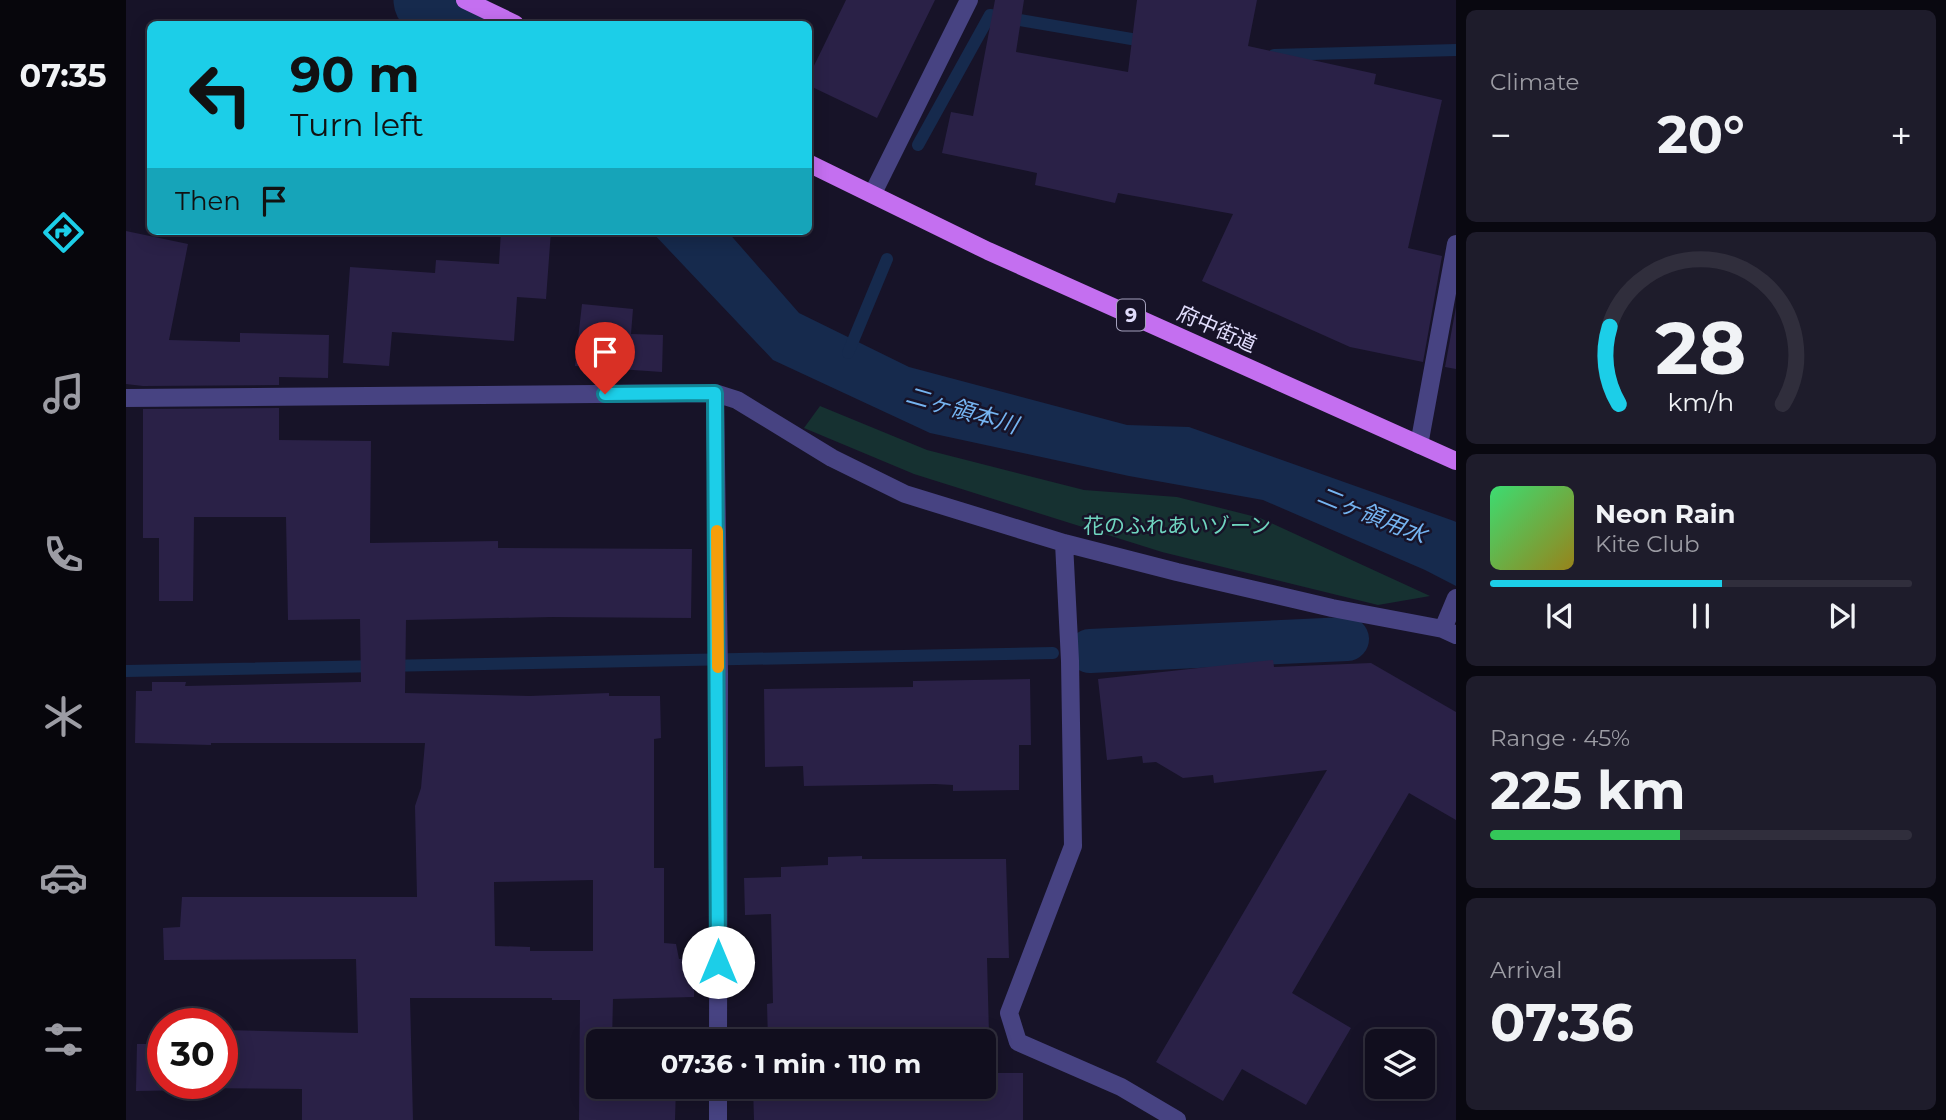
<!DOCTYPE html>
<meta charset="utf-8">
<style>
body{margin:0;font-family:Montserrat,"Noto Sans JP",sans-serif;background:#1e1c2b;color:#f1f3f6;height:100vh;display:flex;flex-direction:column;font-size:26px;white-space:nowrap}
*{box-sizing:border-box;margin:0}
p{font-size:23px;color:#9c9ca4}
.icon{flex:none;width:38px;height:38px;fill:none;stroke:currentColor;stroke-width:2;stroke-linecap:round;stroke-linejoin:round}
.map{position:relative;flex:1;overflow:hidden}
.sheet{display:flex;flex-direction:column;gap:10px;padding:10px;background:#090810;width:490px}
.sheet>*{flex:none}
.banner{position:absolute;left:21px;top:21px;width:665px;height:214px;border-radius:10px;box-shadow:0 4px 18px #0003,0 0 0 2px #302e3c;background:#1ccee8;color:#111;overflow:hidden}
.buttons{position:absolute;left:1239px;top:1029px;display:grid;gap:14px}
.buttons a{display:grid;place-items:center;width:70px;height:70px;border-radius:10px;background:#110e1e;box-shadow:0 4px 18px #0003,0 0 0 2px #302e3c;font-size:35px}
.speed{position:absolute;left:21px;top:1008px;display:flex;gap:14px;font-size:35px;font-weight:700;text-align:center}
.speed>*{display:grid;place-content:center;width:91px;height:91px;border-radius:50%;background:#110e1e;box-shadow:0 4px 18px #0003,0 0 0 2px #302e3c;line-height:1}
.speed .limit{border:10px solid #d22;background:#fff;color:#111}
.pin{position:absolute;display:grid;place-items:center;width:60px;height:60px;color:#fff;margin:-72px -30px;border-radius:50% 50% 50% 0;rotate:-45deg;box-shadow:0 0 7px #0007}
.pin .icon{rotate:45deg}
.me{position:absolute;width:77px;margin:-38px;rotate:0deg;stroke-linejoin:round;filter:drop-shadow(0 0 5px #0008)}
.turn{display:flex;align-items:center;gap:24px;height:147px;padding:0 28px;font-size:32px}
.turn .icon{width:91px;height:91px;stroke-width:2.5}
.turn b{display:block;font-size:49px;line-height:60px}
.then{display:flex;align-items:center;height:66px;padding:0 28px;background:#0003;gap:14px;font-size:26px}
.big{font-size:52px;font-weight:700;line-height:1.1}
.sheet .widget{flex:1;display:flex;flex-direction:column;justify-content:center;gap:10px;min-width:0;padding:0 24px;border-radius:10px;background:#1e1c2b}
.sheet .dial{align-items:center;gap:0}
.dial svg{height:182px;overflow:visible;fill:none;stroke:#302e3c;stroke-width:7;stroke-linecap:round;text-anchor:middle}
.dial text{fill:#f1f3f6;stroke:none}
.song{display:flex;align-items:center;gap:21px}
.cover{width:84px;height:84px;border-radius:10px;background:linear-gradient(135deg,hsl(140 70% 55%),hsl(50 70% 35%))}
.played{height:7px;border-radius:4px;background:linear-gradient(90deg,#1ccee8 55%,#302e3c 55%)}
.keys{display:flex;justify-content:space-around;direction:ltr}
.heat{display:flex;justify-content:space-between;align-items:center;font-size:38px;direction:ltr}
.charge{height:10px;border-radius:5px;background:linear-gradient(90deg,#34c759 45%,#302e3c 0)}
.trip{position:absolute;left:460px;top:1029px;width:410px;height:70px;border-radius:10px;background:#110e1e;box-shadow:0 4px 18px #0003,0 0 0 2px #302e3c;font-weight:700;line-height:70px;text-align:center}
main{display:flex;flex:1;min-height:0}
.tabs{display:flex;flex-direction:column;width:126px;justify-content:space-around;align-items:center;background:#07060c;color:#9c9ca4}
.tabs .icon{width:49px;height:49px}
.tabs .active{color:#1ccee8}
.tabs b{font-size:32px;color:#f1f3f6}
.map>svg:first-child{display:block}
</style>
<main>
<nav class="tabs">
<b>07:35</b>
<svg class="icon active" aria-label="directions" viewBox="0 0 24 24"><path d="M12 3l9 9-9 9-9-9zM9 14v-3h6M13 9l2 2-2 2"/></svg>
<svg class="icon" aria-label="music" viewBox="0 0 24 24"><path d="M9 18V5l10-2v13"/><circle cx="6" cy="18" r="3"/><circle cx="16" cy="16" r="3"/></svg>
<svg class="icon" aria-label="phone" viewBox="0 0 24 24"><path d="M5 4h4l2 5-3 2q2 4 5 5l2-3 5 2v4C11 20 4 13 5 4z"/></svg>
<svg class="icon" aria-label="climate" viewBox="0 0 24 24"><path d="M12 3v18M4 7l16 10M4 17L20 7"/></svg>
<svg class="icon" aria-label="car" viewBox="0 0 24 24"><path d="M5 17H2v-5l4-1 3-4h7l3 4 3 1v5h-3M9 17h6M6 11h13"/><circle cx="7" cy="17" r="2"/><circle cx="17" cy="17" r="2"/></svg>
<svg class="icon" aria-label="filters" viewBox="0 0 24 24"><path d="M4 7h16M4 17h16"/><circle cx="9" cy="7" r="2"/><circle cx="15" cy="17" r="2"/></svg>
</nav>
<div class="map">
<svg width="1330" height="1120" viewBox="0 0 1330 1120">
<rect width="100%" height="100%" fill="#171328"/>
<!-- green -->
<path fill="#163131" d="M 694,406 L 801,450 L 958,490 L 1051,497 L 1134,518 L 1304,596 L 1252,605 L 1036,552 L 788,474 L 678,428 Z"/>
<!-- water -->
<path fill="#162a4d" d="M 525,231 L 601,231 L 673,313 L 783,367 L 1001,425 L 1063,427 L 1328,521 L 1330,522 L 1330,586 L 1299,570 L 1137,500 L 1003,476 L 804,433 L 647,360 Z"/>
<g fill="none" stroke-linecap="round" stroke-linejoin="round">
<!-- stream -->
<path stroke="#162a4d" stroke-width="12" d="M 1148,55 L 1330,50
M 792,145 L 864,15 L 1023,42
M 722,353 L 761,259
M 0,671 L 927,653"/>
<!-- canal -->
<path stroke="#162a4d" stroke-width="44" d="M 964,651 L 1221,639"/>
<!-- river -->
<path stroke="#162a4d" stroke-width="75" d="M 305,0 L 333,24"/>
</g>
<!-- building -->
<path fill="#2a2147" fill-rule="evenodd" d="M 720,0 L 809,0 L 751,118 L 682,85 L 682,78 Z
M 869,0 L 898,0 L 890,52 L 1002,72 L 1011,0 L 1131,0 L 1122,46 L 1250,74 L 1248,84 L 1316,100 L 1282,248 L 1316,256 L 1297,362 L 1224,347 L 1076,281 L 1107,214 L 992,193 L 989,203 L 909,185 L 911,173 L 816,153 L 825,112 L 847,116 Z
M 0,231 L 62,244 L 43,340 L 114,342 L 114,333 L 203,335 L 202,378 L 153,377 L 153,385 L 17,386 L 0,384 Z
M 375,231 L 425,231 L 420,299 L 391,297 L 388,341 L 266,332 L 263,366 L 217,363 L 224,267 L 309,273 L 310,260 L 373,264 Z
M 456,304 L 507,309 L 505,334 L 537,335 L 536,372 L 449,366 Z
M 1330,307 L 1330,369 L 1319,367 Z
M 153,408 L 153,440 L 245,441 L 244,543 L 372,541 L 372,548 L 566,549 L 565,618 L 425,617 L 280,620 L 279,693 L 404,696 L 483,693 L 483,696 L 534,696 L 535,738 L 528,739 L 528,868 L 538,868 L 538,943 L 550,944 L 553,959 L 569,957 L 568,997 L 487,999 L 486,1041 L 472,1041 L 472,1087 L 550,1087 L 549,1120 L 453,1120 L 454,1000 L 426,1000 L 426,998 L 284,998 L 287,1120 L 176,1120 L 176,1089 L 64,1088 L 64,1090 L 10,1091 L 11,1044 L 37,1044 L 37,1083 L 96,1083 L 96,1030 L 232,1033 L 230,959 L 38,960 L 37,928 L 54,927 L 56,897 L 291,897 L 289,806 L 295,788 L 299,743 L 85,743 L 85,745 L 9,743 L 10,691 L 26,691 L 26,682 L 60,682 L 59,686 L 235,682 L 234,619 L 162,620 L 160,517 L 68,517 L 67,601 L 33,601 L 33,538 L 17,538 L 17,409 ZM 467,880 L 467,951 L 404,951 L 404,947 L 369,946 L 368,882 Z
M 1147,660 L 1148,667 L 1245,663 L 1330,712 L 1330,820 L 1283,793 L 1166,993 L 1225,1028 L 1180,1105 L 1116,1069 L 1097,1101 L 1030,1062 L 1201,770 L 1088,783 L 1087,775 L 1057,778 L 1030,762 L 1017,763 L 1016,756 L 981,760 L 972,679 Z
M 904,679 L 905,745 L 893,745 L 893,790 L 827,791 L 827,785 L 809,784 L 678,786 L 677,766 L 639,767 L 638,689 L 787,687 L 787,681 Z
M 736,856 L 736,859 L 880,859 L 883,958 L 861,958 L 864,1073 L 897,1073 L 897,1120 L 628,1120 L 627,1087 L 858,1087 L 858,1041 L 642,1041 L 641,1004 L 647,1003 L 645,914 L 619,915 L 618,878 L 655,877 L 655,867 L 702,865 L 702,857 Z"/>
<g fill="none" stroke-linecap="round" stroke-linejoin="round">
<!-- street -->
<path stroke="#474382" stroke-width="18" d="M 747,193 L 843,0
M 589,393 L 593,674 L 592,1041
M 0,398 L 589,393 L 611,400 L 706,458 L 779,494 L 938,543 L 1051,572 L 1206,608 L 1317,629 L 1330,635
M 1293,445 L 1330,244
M 938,543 L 944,661 L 947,846 L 883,1013 L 892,1042 L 995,1087 L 1051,1120
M 1317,629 L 1330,598
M 592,1120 L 592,1087"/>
<!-- primary -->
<path stroke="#c46ff0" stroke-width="18" d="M 339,0 L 389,24
M 682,163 L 862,251 L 1330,461"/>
</g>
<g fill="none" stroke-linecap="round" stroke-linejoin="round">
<defs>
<path id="route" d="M 479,394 L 589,393 L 592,962"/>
</defs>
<!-- route casing -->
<use href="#route" stroke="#128697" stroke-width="18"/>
<!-- route -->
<use href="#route" stroke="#1ccee8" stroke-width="12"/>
<!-- slow -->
<path stroke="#f59e0b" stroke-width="12" d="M 591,531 L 592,667"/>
</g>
<g text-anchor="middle" stroke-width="5" stroke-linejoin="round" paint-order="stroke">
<!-- shield labels -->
<rect fill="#171328" stroke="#a4a0bc" stroke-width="2" x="991" y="299.5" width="28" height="31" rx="5"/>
<g font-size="19" font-weight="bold" fill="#e1ddfc">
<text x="1005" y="322">9</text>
</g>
<!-- street labels -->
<g font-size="21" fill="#e1ddfc" stroke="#171328">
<text transform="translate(1091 329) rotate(24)" y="7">府中街道</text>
</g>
<!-- park labels -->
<g font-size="21" fill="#6fd5bf" stroke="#171328">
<text x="1051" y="533">花のふれあいゾーン</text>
</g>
<!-- water labels -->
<g font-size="23" font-style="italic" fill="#75b4f1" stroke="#171328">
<text transform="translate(836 410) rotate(16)" y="8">二ヶ領本川</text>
<text transform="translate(1246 515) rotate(22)" y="8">二ヶ領用水</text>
</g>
</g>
</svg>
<div class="buttons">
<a><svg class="icon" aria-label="layers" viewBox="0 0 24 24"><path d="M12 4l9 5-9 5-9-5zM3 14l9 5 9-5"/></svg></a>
</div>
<div class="speed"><div class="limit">30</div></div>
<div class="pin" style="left:479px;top:394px;background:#d93025"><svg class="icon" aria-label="arrive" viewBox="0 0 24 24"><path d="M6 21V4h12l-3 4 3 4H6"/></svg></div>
<svg class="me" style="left:592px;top:962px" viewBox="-20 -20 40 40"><circle r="19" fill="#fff"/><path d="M0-13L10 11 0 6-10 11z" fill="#1ccee8"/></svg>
<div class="trip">07:36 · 1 min · 110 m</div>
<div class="banner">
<div class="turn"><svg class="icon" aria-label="left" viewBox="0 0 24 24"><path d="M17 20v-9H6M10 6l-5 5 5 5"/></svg><div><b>90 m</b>Turn left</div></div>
<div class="then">Then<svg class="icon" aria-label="arrive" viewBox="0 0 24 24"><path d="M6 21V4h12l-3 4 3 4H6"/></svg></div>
</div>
</div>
<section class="sheet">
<div class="widget"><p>Climate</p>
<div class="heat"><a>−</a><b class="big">20°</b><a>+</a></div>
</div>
<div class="widget dial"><svg viewBox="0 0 100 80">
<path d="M14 69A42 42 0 1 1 86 69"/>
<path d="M14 69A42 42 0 0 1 10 35" stroke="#1ccee8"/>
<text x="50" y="56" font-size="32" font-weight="700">28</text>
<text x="50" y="72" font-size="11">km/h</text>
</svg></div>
<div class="widget">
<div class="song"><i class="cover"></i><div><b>Neon Rain</b><p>Kite Club</p></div></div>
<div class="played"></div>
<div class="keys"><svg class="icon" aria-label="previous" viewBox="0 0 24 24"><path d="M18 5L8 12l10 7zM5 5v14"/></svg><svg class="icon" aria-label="pause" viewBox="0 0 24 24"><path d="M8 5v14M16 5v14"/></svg><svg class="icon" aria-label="next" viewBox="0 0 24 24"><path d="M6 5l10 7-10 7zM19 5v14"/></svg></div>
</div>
<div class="widget"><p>Range · 45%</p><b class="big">225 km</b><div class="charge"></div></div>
<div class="widget"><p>Arrival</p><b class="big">07:36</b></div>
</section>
</main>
